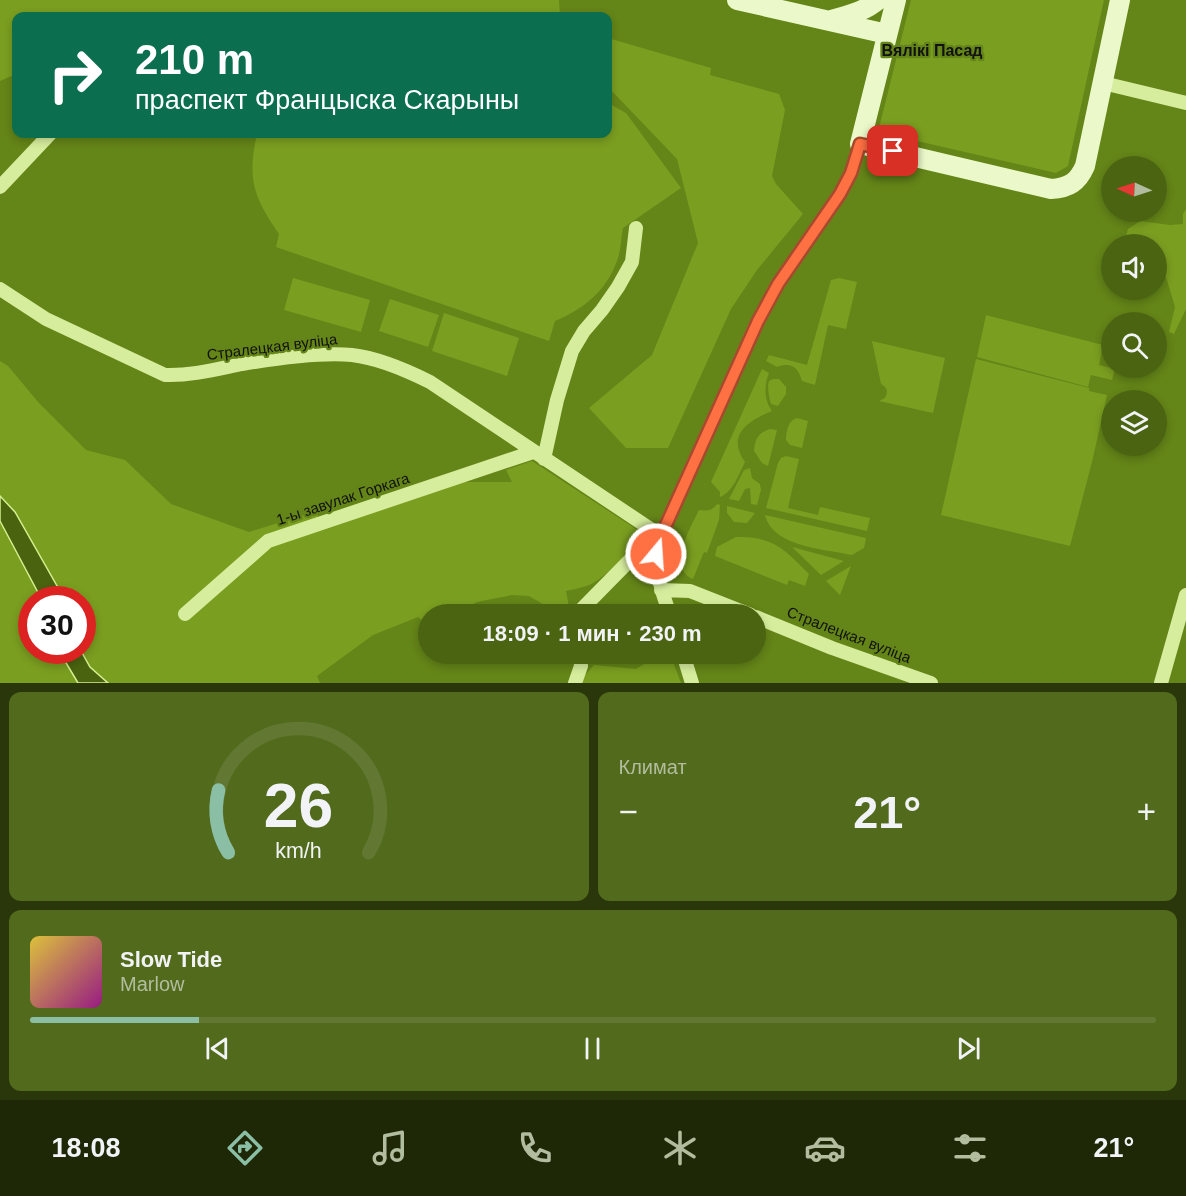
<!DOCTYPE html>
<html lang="ru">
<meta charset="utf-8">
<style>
body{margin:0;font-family:Arial,sans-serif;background:#526a1b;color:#f1f3f6;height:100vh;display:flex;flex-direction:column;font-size:22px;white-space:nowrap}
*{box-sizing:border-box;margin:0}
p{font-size:20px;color:#b2bd9f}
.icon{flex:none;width:33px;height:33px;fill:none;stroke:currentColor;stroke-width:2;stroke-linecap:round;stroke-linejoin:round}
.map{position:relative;height:683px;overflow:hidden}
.sheet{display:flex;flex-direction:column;gap:9px;padding:9px;background:#29370a;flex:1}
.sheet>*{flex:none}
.hud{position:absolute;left:12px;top:12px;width:600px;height:126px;border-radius:12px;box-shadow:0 3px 9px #0003;background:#0b6e4f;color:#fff;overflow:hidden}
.needle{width:39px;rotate:273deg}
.tools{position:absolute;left:1101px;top:156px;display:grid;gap:12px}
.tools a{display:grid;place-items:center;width:66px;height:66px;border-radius:50%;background:#4b6412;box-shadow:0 3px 9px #0003;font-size:30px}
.speed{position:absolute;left:18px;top:586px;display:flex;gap:12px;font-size:30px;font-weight:700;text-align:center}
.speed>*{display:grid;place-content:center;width:78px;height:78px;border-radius:50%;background:#4b6412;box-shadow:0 3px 9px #0003;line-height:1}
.speed .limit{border:9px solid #d22;background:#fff;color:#111}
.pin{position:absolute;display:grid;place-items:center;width:51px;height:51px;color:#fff;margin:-26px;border-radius:12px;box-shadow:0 3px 9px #0006}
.me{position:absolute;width:66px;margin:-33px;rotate:18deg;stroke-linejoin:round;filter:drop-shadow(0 0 4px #0008)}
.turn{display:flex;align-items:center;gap:21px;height:126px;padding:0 24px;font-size:27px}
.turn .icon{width:78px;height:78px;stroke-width:2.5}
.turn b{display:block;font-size:42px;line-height:51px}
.big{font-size:45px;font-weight:700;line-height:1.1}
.sheet .card{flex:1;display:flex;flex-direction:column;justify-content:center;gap:9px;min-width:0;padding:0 21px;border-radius:12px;background:#526a1b}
.sheet .dial{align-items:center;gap:0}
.dial svg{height:156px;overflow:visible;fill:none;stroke:#627832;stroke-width:7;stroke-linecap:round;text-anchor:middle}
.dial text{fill:#f1f3f6;stroke:none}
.song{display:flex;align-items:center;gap:18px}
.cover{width:72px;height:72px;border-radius:9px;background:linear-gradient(135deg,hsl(50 70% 55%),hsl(310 70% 35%))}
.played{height:6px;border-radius:3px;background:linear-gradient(90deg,#8abfa5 15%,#627832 15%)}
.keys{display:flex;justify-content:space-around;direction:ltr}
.heat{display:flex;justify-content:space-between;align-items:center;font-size:33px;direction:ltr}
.sheet .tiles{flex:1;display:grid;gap:9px;grid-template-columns:1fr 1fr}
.card:last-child{grid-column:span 2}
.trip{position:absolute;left:418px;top:604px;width:348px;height:60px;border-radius:30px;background:#4b6412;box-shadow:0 3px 9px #0003;font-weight:700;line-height:60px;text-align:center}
.tab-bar{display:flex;height:96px;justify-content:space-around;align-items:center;background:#1e2807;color:#b2bd9f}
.tab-bar .icon{width:42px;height:42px}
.tab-bar .current{color:#8abfa5}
.tab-bar b{font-size:27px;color:#f1f3f6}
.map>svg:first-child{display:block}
</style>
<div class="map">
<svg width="1186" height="683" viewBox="0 0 1186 683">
<rect width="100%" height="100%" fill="#648518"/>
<!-- green -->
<path fill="#7a9e20" d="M 0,0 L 559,0 L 560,16 L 378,16 L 356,13 L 355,16 L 16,16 L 16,74 L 0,81 Z
M 911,0 L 1104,0 L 1068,166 L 1056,173 L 878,132 Z
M 608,38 L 711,68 L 710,75 L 779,94 L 785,110 L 772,176 L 776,184 L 803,214 L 757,270 L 731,309 L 668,448 L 626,448 L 589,408 L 652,355 L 698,243 L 677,159 L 608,87 Z
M 608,103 L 626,113 L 681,188 L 623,228 C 621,238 621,251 617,261 C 606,291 584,309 555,321 L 549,341 L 276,247 L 279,234 C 253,197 247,178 257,134 L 608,134 Z
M 1186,209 L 1186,309 L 1174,334 L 1169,332 L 1175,307 L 1161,260 L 1157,259 L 1156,244 L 1128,244 L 1124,242 L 1128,229 L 1140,221 L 1170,225 L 1183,224 L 1183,214 Z
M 293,278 L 370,300 L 361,332 L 284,310 Z
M 839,278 L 857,282 L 846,329 L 828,325 L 815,385 L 802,381 C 798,367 791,362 777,367 L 766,361 L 769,355 L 807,365 L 831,280 Z
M 390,299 L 439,315 L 428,347 L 379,331 Z
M 444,313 L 519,338 L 507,376 L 432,351 Z
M 986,315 L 1103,345 L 1099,365 L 1115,369 L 1112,380 L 1091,375 L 1088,387 L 977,357 Z
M 872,341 L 945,358 L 933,413 L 879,401 L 885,398 C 888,392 888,388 881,384 Z
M 976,359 L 1089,388 L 1089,391 L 1107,395 L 1092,462 L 1070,546 L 941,515 Z
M 0,361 L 8,366 L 39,403 L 86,450 L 125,460 L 171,504 L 249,532 L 316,511 L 323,530 L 460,482 L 512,482 L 506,470 L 532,461 L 639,531 C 635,548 609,574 593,583 C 586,587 575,589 566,591 L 569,607 L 563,612 L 553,610 L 529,596 L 512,595 L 477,602 L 454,615 L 429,615 L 429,625 L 418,617 L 373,635 L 317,676 L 320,683 L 108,683 L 90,667 L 81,651 L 82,651 L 82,600 L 65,600 L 15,512 L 0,496 Z
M 762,369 L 769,373 C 764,385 764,400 772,411 C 748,421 726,435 745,462 C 739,474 733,492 720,497 L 720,492 L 711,482 Z
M 773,379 L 779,379 L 786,387 L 786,394 L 778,406 L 771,404 C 769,398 767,386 769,381 Z
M 797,418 L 808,421 L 802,448 L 790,445 L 786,440 C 786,432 788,420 797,418 Z
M 770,429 L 777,430 L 768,466 L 762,463 L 754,451 C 755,439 758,433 770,429 Z
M 786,456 L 799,459 L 788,508 L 818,515 L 820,507 L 870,518 L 867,531 L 766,508 L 778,463 L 781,458 Z
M 750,468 L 752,478 L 760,484 L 761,490 L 757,505 L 751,504 L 750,488 L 745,489 L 739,501 L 729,499 L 744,470 Z
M 717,504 L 720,505 L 719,520 L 707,553 L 704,552 L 693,579 C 666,568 691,527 699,510 C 707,511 712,511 717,504 Z
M 727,506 L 755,513 L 747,523 L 734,522 L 727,513 Z
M 765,515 L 866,538 L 864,548 L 852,555 C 824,549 773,547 765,515 Z
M 0,521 L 42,600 L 32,600 L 32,651 L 59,651 L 78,683 L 0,683 Z
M 736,537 C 773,536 785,550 809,574 L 805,586 L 789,580 L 787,585 L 715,556 L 717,547 Z
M 792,547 L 844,561 L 821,575 Z
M 851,566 L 840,595 L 826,581 Z
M 661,654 L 670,654 L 681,683 L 578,683 L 594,665 L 636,669 Z"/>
<!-- water -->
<path fill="#49630f" stroke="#d5ef8f" stroke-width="1.5" d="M 0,496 L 15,512 L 65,600 L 42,600 L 0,521 Z
M 59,651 L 81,651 L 90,667 L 108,683 L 78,683 Z"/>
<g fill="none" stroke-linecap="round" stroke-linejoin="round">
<!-- street -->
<path stroke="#d6ed9d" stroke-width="14" d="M 1103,83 L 1186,103
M 0,187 L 50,134
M 0,289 L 46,319 L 165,375 C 191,376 217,369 242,364 C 272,359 323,352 352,355 C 379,358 406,370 430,382 L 661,536
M 544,459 L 557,400 L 572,351 L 584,331 L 602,310 L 618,287 L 632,262 L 636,228
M 661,590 L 690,591 L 751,615
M 185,614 L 268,541 L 533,452
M 576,615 L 632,558 L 661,536
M 670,615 C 659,583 653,569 661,536 L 758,321 L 778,284 L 840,194 L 851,173 L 860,144
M 756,617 L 832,648 L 931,683
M 683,654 L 692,683
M 575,683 L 581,666 L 580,654
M 1161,683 L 1186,595"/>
<!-- secondary -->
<path stroke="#ebf9ca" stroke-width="20" d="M 737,0 L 887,34
M 896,0 L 860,144 L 1051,189 C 1069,188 1078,182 1085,166 L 1120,0
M 831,20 C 848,15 864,12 878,0"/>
</g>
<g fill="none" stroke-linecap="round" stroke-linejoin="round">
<defs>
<path id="route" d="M 656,554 L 661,536 L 758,321 L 778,284 L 840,194 L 851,173 L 860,144 L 893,151"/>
</defs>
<!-- route casing -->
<use href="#route" stroke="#a6492c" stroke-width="15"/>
<!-- route -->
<use href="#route" stroke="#ff7043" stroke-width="10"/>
</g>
<g text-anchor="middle" stroke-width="4.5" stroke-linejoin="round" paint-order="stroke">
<!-- street labels -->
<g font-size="15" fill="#111" stroke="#648518">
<text transform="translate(272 347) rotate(-7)" y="5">Стралецкая вуліца</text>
<text transform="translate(343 499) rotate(-18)" y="5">1-ы завулак Горкага</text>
<text transform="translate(849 635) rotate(21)" y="5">Стралецкая вуліца</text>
</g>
<!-- neighbourhood labels -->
<g font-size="16" font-weight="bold" fill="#111" stroke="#648518">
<text x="932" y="56">Вялікі Пасад</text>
</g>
</g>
</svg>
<div class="tools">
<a><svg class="needle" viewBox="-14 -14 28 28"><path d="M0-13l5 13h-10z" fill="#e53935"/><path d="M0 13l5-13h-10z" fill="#b2bd9f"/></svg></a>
<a><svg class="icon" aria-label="sound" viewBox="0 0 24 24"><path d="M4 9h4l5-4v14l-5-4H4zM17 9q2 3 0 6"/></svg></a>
<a><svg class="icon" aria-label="search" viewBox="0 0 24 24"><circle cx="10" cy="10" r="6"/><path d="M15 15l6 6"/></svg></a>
<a><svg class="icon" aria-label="layers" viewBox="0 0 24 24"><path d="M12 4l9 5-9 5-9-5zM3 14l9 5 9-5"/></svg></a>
</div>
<div class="speed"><div class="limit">30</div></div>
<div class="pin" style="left:893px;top:151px;background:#d93025"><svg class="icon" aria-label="arrive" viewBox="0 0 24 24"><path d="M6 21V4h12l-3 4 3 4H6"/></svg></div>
<svg class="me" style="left:656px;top:554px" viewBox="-20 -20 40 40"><circle r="17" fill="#ff7043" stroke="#fff" stroke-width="3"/><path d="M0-11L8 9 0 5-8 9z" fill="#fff"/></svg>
<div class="trip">18:09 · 1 мин · 230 m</div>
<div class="hud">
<div class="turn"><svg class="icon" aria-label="right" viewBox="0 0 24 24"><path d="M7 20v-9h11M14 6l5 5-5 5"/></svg><div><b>210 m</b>праспект Францыска Скарыны</div></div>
</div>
</div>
<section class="sheet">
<div class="tiles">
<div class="card dial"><svg viewBox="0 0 100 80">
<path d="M14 69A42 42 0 1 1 86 69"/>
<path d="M14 69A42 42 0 0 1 9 37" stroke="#8abfa5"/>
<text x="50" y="56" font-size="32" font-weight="700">26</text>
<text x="50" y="72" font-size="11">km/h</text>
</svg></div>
<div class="card"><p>Климат</p>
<div class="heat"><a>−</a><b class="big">21°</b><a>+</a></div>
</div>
<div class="card">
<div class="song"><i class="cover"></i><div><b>Slow Tide</b><p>Marlow</p></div></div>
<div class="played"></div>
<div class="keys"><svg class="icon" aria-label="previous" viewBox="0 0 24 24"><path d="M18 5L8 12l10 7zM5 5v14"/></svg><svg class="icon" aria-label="pause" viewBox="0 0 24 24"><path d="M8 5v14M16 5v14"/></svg><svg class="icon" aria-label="next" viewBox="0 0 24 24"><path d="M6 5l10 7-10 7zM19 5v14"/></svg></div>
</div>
</div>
</section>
<nav class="tab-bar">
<b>18:08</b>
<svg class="icon current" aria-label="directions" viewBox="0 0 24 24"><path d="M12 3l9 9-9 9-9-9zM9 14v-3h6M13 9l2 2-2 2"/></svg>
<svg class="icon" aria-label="music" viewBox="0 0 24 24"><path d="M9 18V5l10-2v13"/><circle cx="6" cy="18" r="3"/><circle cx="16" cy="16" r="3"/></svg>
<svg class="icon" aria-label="phone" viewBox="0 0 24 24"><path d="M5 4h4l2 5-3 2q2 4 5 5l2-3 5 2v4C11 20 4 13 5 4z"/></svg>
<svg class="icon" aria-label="climate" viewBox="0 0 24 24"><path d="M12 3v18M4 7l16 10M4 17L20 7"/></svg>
<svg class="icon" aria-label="car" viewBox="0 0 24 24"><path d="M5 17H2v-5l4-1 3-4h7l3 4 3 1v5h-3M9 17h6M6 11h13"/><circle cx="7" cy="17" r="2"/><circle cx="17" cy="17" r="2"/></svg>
<svg class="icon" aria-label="filters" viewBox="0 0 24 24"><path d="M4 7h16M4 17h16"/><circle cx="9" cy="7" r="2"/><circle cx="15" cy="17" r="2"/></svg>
<b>21°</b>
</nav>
